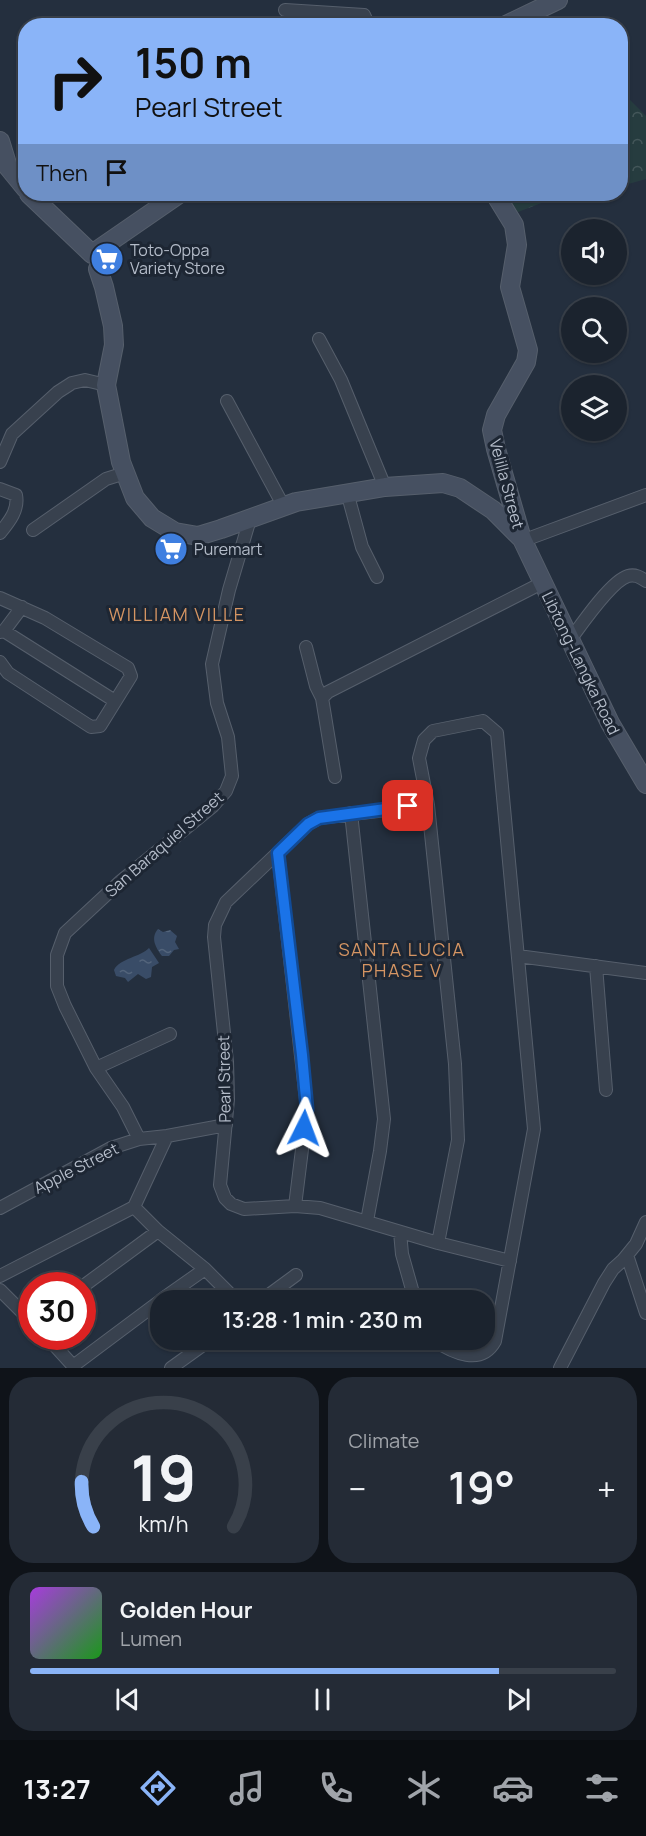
<!DOCTYPE html>
<meta charset="utf-8">
<style>
body{margin:0;font-family:Manrope,sans-serif;background:#242b36;color:#f1f3f6;height:100vh;display:flex;flex-direction:column;font-size:22px;white-space:nowrap}
*{box-sizing:border-box;margin:0}
p{font-size:20px;color:#a0a4aa}
.icon{flex:none;width:33px;height:33px;fill:none;stroke:currentColor;stroke-width:2;stroke-linecap:round;stroke-linejoin:round}
.map{position:relative;height:1368px;overflow:hidden}
.side{display:flex;flex-direction:column;gap:9px;padding:9px;background:#0f1319;flex:1}
.side>*{flex:none}
.hud{position:absolute;left:18px;top:18px;width:610px;height:183px;border-radius:24px;box-shadow:0 2px 4px #0004,0 0 0 2px #39404a;background:#8ab4f8;color:#111;overflow:hidden}
.tools{position:absolute;left:561px;top:219px;display:grid;gap:12px}
.tools a{display:grid;place-items:center;width:66px;height:66px;border-radius:50%;background:#1b232e;box-shadow:0 2px 4px #0004,0 0 0 2px #39404a;font-size:30px}
.speed{position:absolute;left:18px;top:1272px;display:flex;gap:12px;font-size:30px;font-weight:700;text-align:center}
.speed>*{display:grid;place-content:center;width:78px;height:78px;border-radius:50%;background:#1b232e;box-shadow:0 2px 4px #0004,0 0 0 2px #39404a;line-height:1}
.speed .limit{border:9px solid #d22;background:#fff;color:#111}
.pin{position:absolute;display:grid;place-items:center;width:51px;height:51px;color:#fff;margin:-26px;border-radius:12px;box-shadow:0 3px 9px #0006}
.me{position:absolute;width:66px;margin:-33px;rotate:3deg;stroke-linejoin:round;filter:drop-shadow(0 0 4px #0008)}
.turn{display:flex;align-items:center;gap:21px;height:126px;padding:0 18px;font-size:27px}
.turn .icon{width:78px;height:78px;stroke-width:2.5}
.turn b{display:block;font-size:42px;line-height:51px}
.then{display:flex;align-items:center;height:57px;padding:0 18px;background:#0003;gap:12px;font-size:22px}
.big{font-size:45px;font-weight:600;line-height:1.1}
.side .widget{flex:1;display:flex;flex-direction:column;justify-content:center;gap:9px;min-width:0;padding:0 21px;border-radius:24px;background:#242b36}
.side .dial{align-items:center;gap:0}
.dial svg{height:156px;overflow:visible;fill:none;stroke:#39404a;stroke-width:7;stroke-linecap:round;text-anchor:middle}
.dial text{fill:#f1f3f6;stroke:none}
.song{display:flex;align-items:center;gap:18px}
.cover{width:72px;height:72px;border-radius:9px;background:linear-gradient(135deg,hsl(280 70% 55%),hsl(120 70% 35%))}
.played{height:6px;border-radius:3px;background:linear-gradient(90deg,#8ab4f8 80%,#39404a 80%)}
.keys{display:flex;justify-content:space-around;direction:ltr}
.heat{display:flex;justify-content:space-between;align-items:center;font-size:33px;direction:ltr}
.side .tiles{flex:1;display:grid;gap:9px;grid-template-columns:1fr 1fr}
.widget:last-child{grid-column:span 2}
.trip{position:absolute;left:150px;top:1290px;width:345px;height:60px;border-radius:24px;background:#1b232e;box-shadow:0 2px 4px #0004,0 0 0 2px #39404a;font-weight:600;line-height:60px;text-align:center}
.tab-bar{display:flex;height:96px;justify-content:space-around;align-items:center;background:#0b0e12;color:#a0a4aa}
.tab-bar .icon{width:42px;height:42px}
.tab-bar .current{color:#8ab4f8}
.tab-bar b{font-size:27px;color:#f1f3f6}
.map>svg:first-child{display:block}
</style>
<div class="map">
<svg width="646" height="1368" viewBox="0 0 646 1368">
<defs>
<pattern id="forest-crowns" width="20" height="18" patternUnits="userSpaceOnUse" patternTransform="scale(1.5)"><rect width="20" height="18" fill="#263c3f"/><path d="M2 6a3 3 0 1 1 6 0M12 15a3 3 0 1 1 6 0" fill="none" stroke="#435659"/></pattern>
<pattern id="water-ripples" width="26" height="14" patternUnits="userSpaceOnUse" patternTransform="scale(1.5)"><rect width="26" height="14" fill="#394c67"/><path d="M2 4q2-2 4 0t4 0M15 11q2-2 4 0t4 0" fill="none" stroke="#53647b"/></pattern>
</defs>
<rect width="100%" height="100%" fill="#242f3e"/>
<!-- forest -->
<path fill="url(#forest-crowns)" d="M 621,91 L 646,116 L 646,179 L 621,186 Z
M 504,194 L 555,194 L 557,197 L 518,212 Z"/>
<!-- water -->
<path fill="url(#water-ripples)" d="M 158,929 L 163,932 L 170,930 L 177,936 L 175,942 L 179,949 L 174,950 L 169,956 L 162,956 C 156,948 150,938 158,929 Z
M 149,948 L 159,963 L 152,967 L 151,977 L 146,979 L 138,974 L 128,982 L 125,978 L 116,976 L 114,970 C 120,958 141,957 149,948 Z"/>
<g fill="none" stroke-linecap="round" stroke-linejoin="round">
<defs>
<path id="minor" d="M 285,10 L 364,15 L 369,26
M 319,339 L 341,380 L 385,487
M 227,401 L 284,507
M 0,462 L 12,434 L 58,392 L 72,383 L 85,380 L 106,385
M 0,489 L 16,495 C 19,510 9,522 0,533
M 347,492 L 362,547 L 377,577
M 33,530 L 106,479 L 125,473
M 522,541 L 646,495
M 0,598 L 45,618 L 128,668 L 131,676 L 100,726 L 91,727 L 8,673 L 0,662
M 4,631 L 115,701
M 0,632 L 4,631 L 22,607
M 570,640 C 581,625 611,581 628,576 C 635,574 640,577 646,581
M 306,647 L 316,686 L 322,698
M 335,777 L 322,698 L 328,692 L 542,583
M 428,805 L 319,818 L 308,824 L 226,902 L 215,925 L 214,937 L 227,1062 L 228,1099 L 220,1185 L 225,1198 L 231,1204 L 244,1209 L 295,1206 L 320,1208 L 438,1243 L 510,1261
M 351,813 L 384,1119 L 380,1151 L 367,1221
M 278,853 L 307,1109 L 295,1206
M 518,956 L 646,973
M 596,966 L 606,1090
M 96,1068 L 170,1034
M 167,1136 L 134,1207 L 158,1231 L 205,1269 L 236,1300
M 139,1139 L 123,1107 L 96,1068 L 65,1006 L 57,986 L 57,955 L 65,933 L 121,881 L 213,806 L 226,791 L 232,776 L 228,737 L 217,703 L 212,664 L 229,590 L 250,519
M 0,1208 L 111,1148 L 139,1139 L 167,1136 L 226,1125
M 400,1232 L 402,1254 L 415,1300
M 627,1255 L 646,1313
M 0,1276 L 134,1207
M 82,1287 L 158,1231
M 0,1290 L 32,1322
M 161,1300 L 205,1269
M 262,1300 L 296,1275
M 46,1336 L 75,1368
M 434,1340 C 453,1353 481,1366 495,1341 L 534,1129 L 497,733 L 483,721 L 433,731 L 424,740 L 419,758 L 428,805 L 455,1064 L 458,1140 L 438,1243
M 73,1366 L 160,1301
M 171,1368 L 210,1340
M 560,1368 L 604,1283 L 613,1269 L 623,1260 L 636,1244 L 646,1222"/>
<path id="secondary" d="M 504,26 L 558,0
M 0,141 L 8,167 L 26,189
M 29,194 L 92,254 L 179,194
M 495,194 L 514,225 L 517,245 L 510,287 L 528,350 L 526,362 L 496,415 L 492,430 L 496,449 L 522,539 L 610,723 L 646,784
M 98,269 L 104,287 L 113,326 L 114,345 L 106,385 L 121,462 L 135,498 L 152,518 L 175,532 L 198,536 L 221,529 L 296,502 L 385,487 L 443,483 L 460,488 L 493,510 L 522,539"/>
</defs>
<!-- minor casing -->
<use href="#minor" stroke="#565f6c" stroke-width="14"/>
<!-- secondary casing -->
<use href="#secondary" stroke="#565f6c" stroke-width="20"/>
<!-- minor -->
<use href="#minor" stroke="#38414e" stroke-width="12"/>
<!-- secondary -->
<use href="#secondary" stroke="#465061" stroke-width="18"/>
</g>
<g fill="none" stroke-linecap="round" stroke-linejoin="round">
<defs>
<path id="route" d="M 304,1128 L 307,1109 L 302,1055 L 278,853 L 308,824 L 319,818 L 408,806"/>
</defs>
<!-- route casing -->
<use href="#route" stroke="#114b97" stroke-width="15"/>
<!-- route -->
<use href="#route" stroke="#1a73e8" stroke-width="10"/>
</g>
<!-- icons -->
<defs>
<symbol id="supermarket-disc" viewBox="-11 -11 22 22"><circle r="9.5" fill="#3f7fe0" stroke="#1d2633"/><path d="M-6-5.5h2.5l.6 2H6L4.5 2H-2.5L-4.4-4H-6ZM-1.5 3.2a1.3 1.3 0 1 0 .1 0ZM3 3.2a1.3 1.3 0 1 0 .1 0Z" fill="#fff"/></symbol>
</defs>
<g fill-rule="evenodd">
<use href="#supermarket-disc" x="88" y="240" width="38" height="38"/>
<use href="#supermarket-disc" x="152" y="530" width="38" height="38"/>
</g>
<g text-anchor="middle" stroke-width="6" stroke-linejoin="round" paint-order="stroke">
<!-- poi labels -->
<g font-size="16" fill="#b4bcc9" stroke="#1d2633" text-anchor="start">
<text x="130" y="256">Toto-Oppa<tspan x="130" dy="18">Variety Store</tspan></text>
<text x="194" y="555">Puremart</text>
</g>
<!-- street labels -->
<g font-size="16" fill="#b4bcc9" stroke="#1d2633">
<text transform="translate(507 484) rotate(75)" y="6">Velilla Street</text>
<text transform="translate(581 663) rotate(64)" y="6">Libtong-Langka Road</text>
<text transform="translate(164 844) rotate(-41)" y="6">San Baraquiel Street</text>
<text transform="translate(224 1079) rotate(-91)" y="6">Pearl Street</text>
<text transform="translate(76 1168) rotate(-27)" y="6">Apple Street</text>
</g>
<!-- neighbourhood labels -->
<g font-size="18" letter-spacing="1.5" fill="#d59563" stroke="#1d2633">
<text x="177" y="621">WILLIAM VILLE</text>
<text x="402" y="956">SANTA LUCIA<tspan x="402" dy="21">PHASE V</tspan></text>
</g>
</g>
</svg>
<div class="tools">
<a><svg class="icon" aria-label="sound" viewBox="0 0 24 24"><path d="M4 9h4l5-4v14l-5-4H4zM17 9q2 3 0 6"/></svg></a>
<a><svg class="icon" aria-label="search" viewBox="0 0 24 24"><circle cx="10" cy="10" r="6"/><path d="M15 15l6 6"/></svg></a>
<a><svg class="icon" aria-label="layers" viewBox="0 0 24 24"><path d="M12 4l9 5-9 5-9-5zM3 14l9 5 9-5"/></svg></a>
</div>
<div class="speed"><div class="limit">30</div></div>
<div class="pin" style="left:408px;top:806px;background:#d93025"><svg class="icon" aria-label="arrive" viewBox="0 0 24 24"><path d="M6 21V4h12l-3 4 3 4H6"/></svg></div>
<svg class="me" style="left:304px;top:1128px" viewBox="-20 -20 40 40"><path d="M0-17L14 15 0 8-14 15z" fill="#1a73e8" stroke="#fff" stroke-width="4"/></svg>
<div class="trip">13:28 · 1 min · 230 m</div>
<div class="hud">
<div class="turn"><svg class="icon" aria-label="right" viewBox="0 0 24 24"><path d="M7 20v-9h11M14 6l5 5-5 5"/></svg><div><b>150 m</b>Pearl Street</div></div>
<div class="then">Then<svg class="icon" aria-label="arrive" viewBox="0 0 24 24"><path d="M6 21V4h12l-3 4 3 4H6"/></svg></div>
</div>
</div>
<section class="side">
<div class="tiles">
<div class="widget dial"><svg viewBox="0 0 100 80">
<path d="M14 69A42 42 0 1 1 86 69"/>
<path d="M14 69A42 42 0 0 1 8 46" stroke="#8ab4f8"/>
<text x="50" y="56" font-size="32" font-weight="700">19</text>
<text x="50" y="72" font-size="11">km/h</text>
</svg></div>
<div class="widget"><p>Climate</p>
<div class="heat"><a>−</a><b class="big">19°</b><a>+</a></div>
</div>
<div class="widget">
<div class="song"><i class="cover"></i><div><b>Golden Hour</b><p>Lumen</p></div></div>
<div class="played"></div>
<div class="keys"><svg class="icon" aria-label="previous" viewBox="0 0 24 24"><path d="M18 5L8 12l10 7zM5 5v14"/></svg><svg class="icon" aria-label="pause" viewBox="0 0 24 24"><path d="M8 5v14M16 5v14"/></svg><svg class="icon" aria-label="next" viewBox="0 0 24 24"><path d="M6 5l10 7-10 7zM19 5v14"/></svg></div>
</div>
</div>
</section>
<nav class="tab-bar">
<b>13:27</b>
<svg class="icon current" aria-label="directions" viewBox="0 0 24 24"><path d="M12 3l9 9-9 9-9-9zM9 14v-3h6M13 9l2 2-2 2"/></svg>
<svg class="icon" aria-label="music" viewBox="0 0 24 24"><path d="M9 18V5l10-2v13"/><circle cx="6" cy="18" r="3"/><circle cx="16" cy="16" r="3"/></svg>
<svg class="icon" aria-label="phone" viewBox="0 0 24 24"><path d="M5 4h4l2 5-3 2q2 4 5 5l2-3 5 2v4C11 20 4 13 5 4z"/></svg>
<svg class="icon" aria-label="climate" viewBox="0 0 24 24"><path d="M12 3v18M4 7l16 10M4 17L20 7"/></svg>
<svg class="icon" aria-label="car" viewBox="0 0 24 24"><path d="M5 17H2v-5l4-1 3-4h7l3 4 3 1v5h-3M9 17h6M6 11h13"/><circle cx="7" cy="17" r="2"/><circle cx="17" cy="17" r="2"/></svg>
<svg class="icon" aria-label="filters" viewBox="0 0 24 24"><path d="M4 7h16M4 17h16"/><circle cx="9" cy="7" r="2"/><circle cx="15" cy="17" r="2"/></svg>
</nav>
